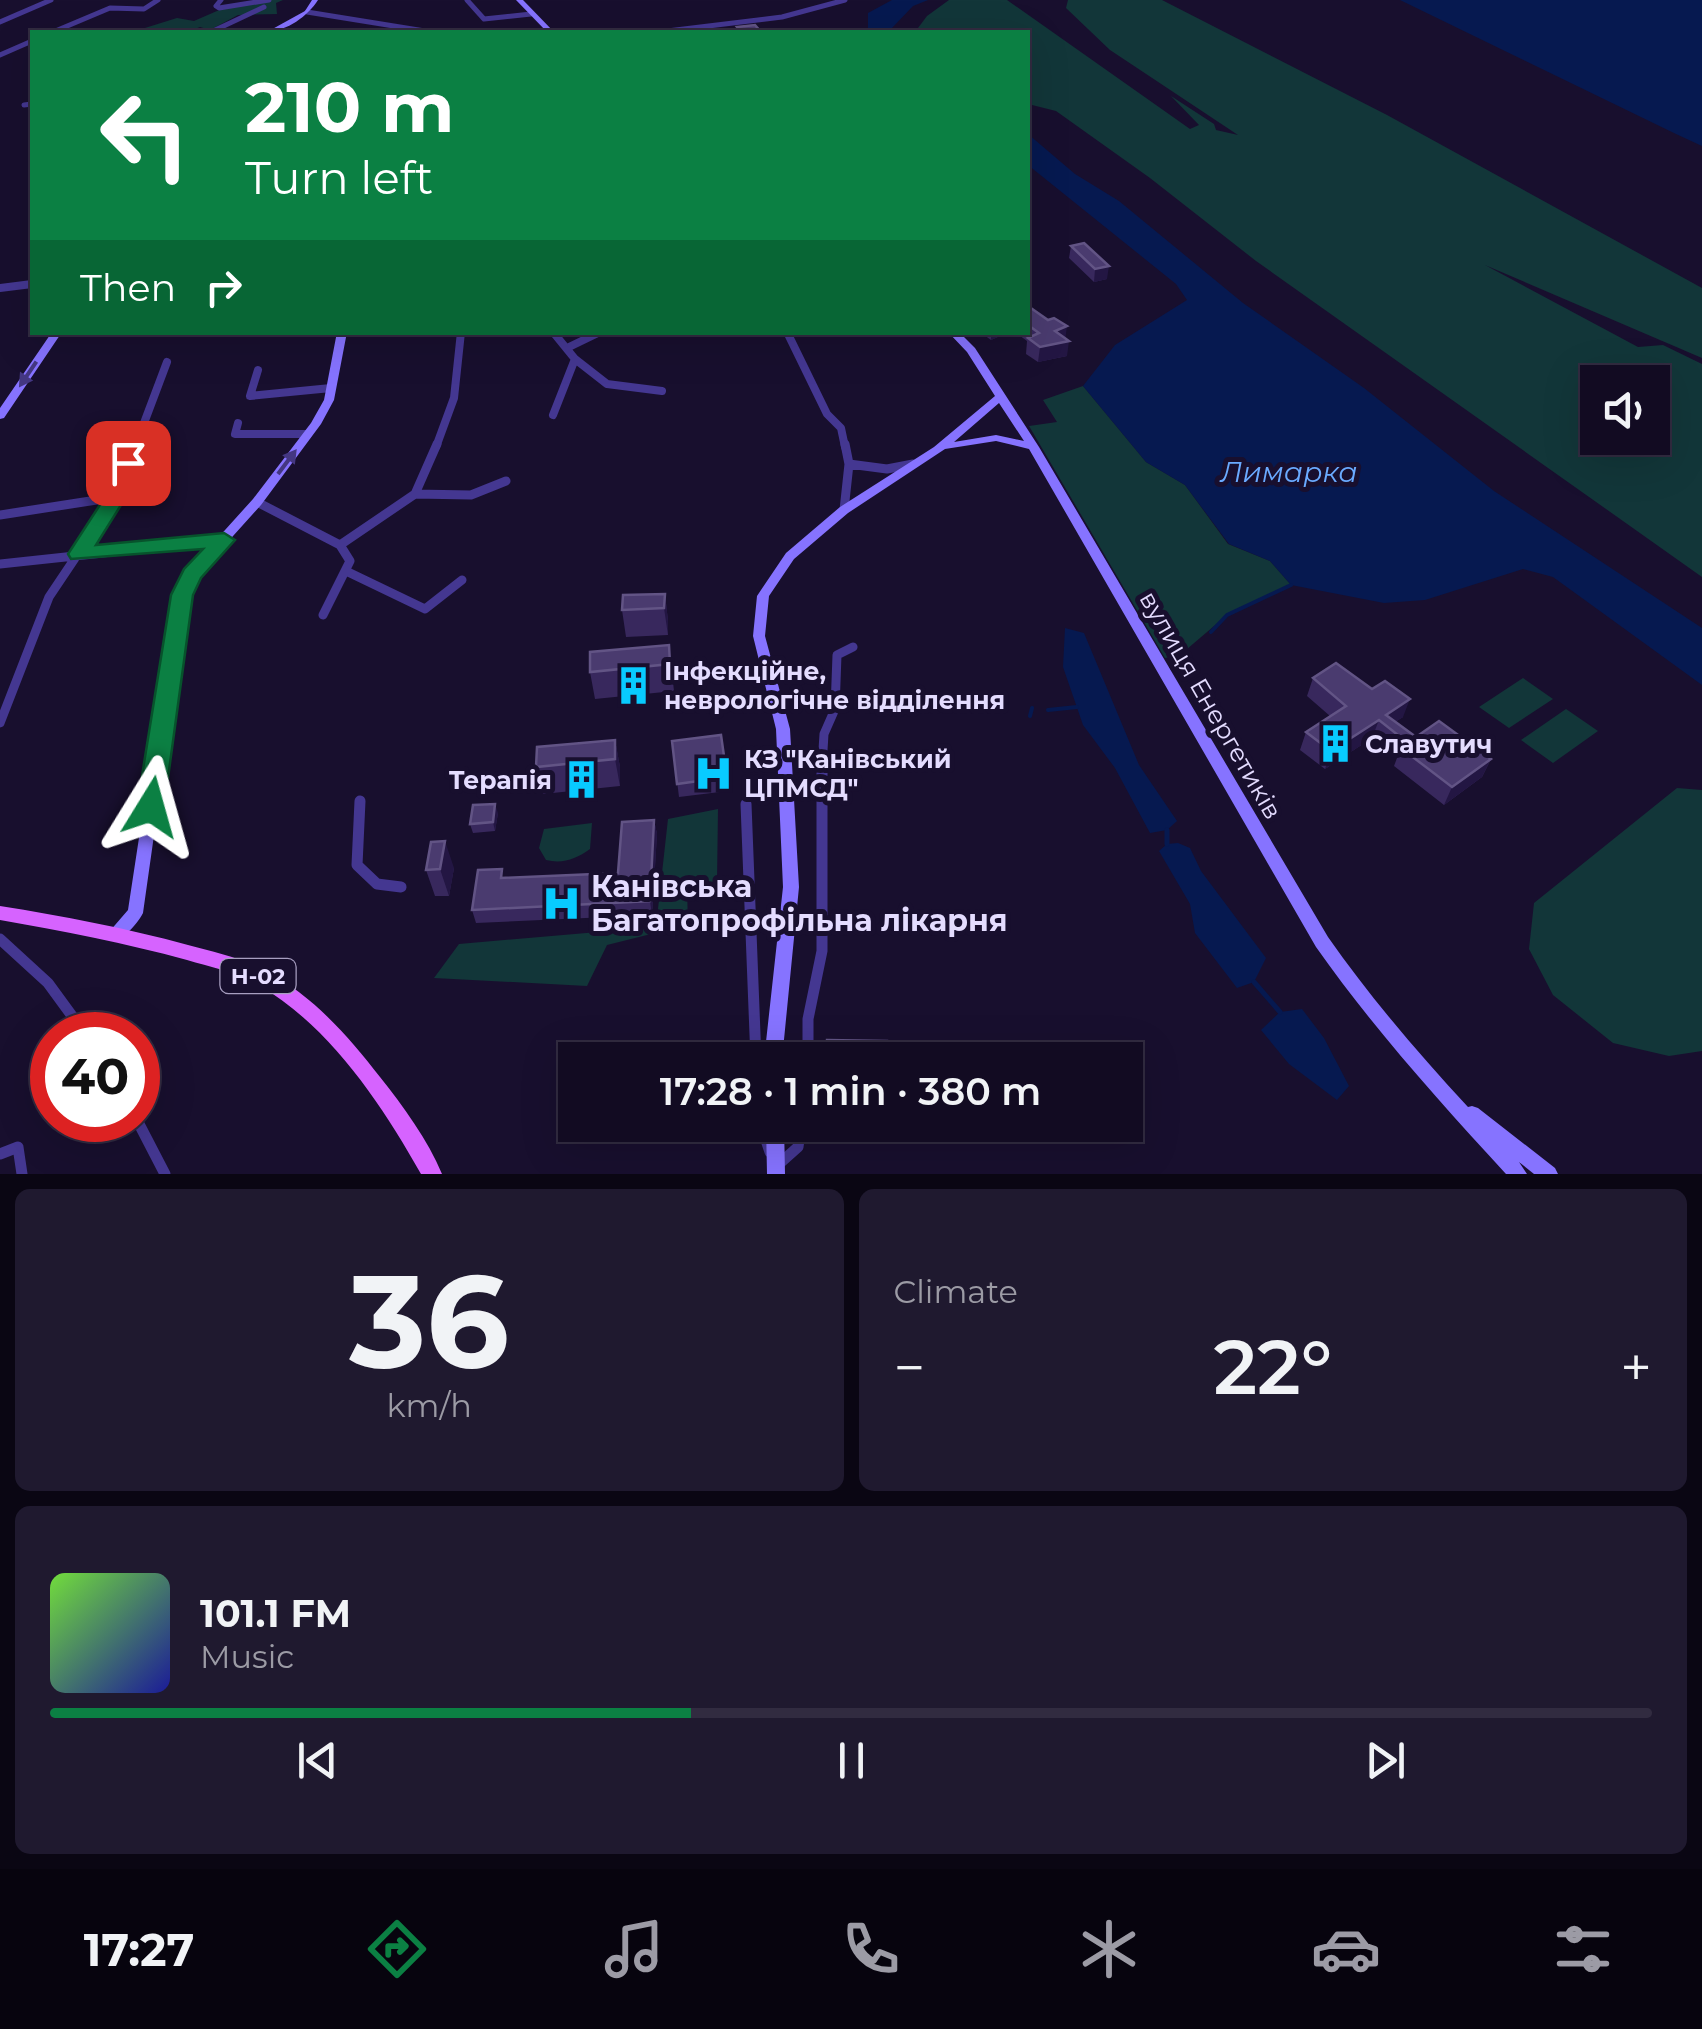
<!DOCTYPE html>
<meta charset="utf-8">
<style>
body{margin:0;font-family:Montserrat,sans-serif;background:#1f192f;color:#f1f3f6;height:100vh;display:flex;flex-direction:column;font-size:38px;white-space:nowrap}
*{box-sizing:border-box;margin:0}
p{font-size:32px;color:#9c9ba5}
.icon{flex:none;width:55px;height:55px;fill:none;stroke:currentColor;stroke-width:2;stroke-linecap:round;stroke-linejoin:round}
.map{position:relative;height:1174px;overflow:hidden}
.drawer{display:flex;flex-direction:column;gap:15px;padding:15px;background:#0a0613;flex:1}
.drawer>*{flex:none}
.guide{position:absolute;left:30px;top:30px;width:1000px;height:305px;border-radius:0px;box-shadow:0 10px 40px #0002,0 0 0 2px #312b40;background:#0b8043;color:#fff;overflow:hidden}
.buttons{position:absolute;left:1580px;top:365px;display:grid;gap:20px}
.buttons a{display:grid;place-items:center;width:90px;height:90px;border-radius:0px;background:#120b22;box-shadow:0 10px 40px #0002,0 0 0 2px #312b40;font-size:50px}
.speed{position:absolute;left:30px;top:1012px;display:flex;gap:20px;font-size:50px;font-weight:700;text-align:center}
.speed>*{display:grid;place-content:center;width:130px;height:130px;border-radius:50%;background:#120b22;box-shadow:0 10px 40px #0002,0 0 0 2px #312b40;line-height:1}
.speed .limit{border:15px solid #d22;background:#fff;color:#111}
.pin{position:absolute;display:grid;place-items:center;width:85px;height:85px;color:#fff;margin:-42px;border-radius:20px;box-shadow:0 5px 15px #0006}
.me{position:absolute;width:110px;margin:-55px;rotate:8deg;stroke-linejoin:round;filter:drop-shadow(0 0 8px #0008)}
.turn{display:flex;align-items:center;gap:35px;height:210px;padding:0 50px;font-size:45px}
.turn .icon{width:130px;height:130px;stroke-width:2.5}
.turn b{display:block;font-size:70px;line-height:85px}
.then{display:flex;align-items:center;height:95px;padding:0 50px;background:#0003;gap:20px;font-size:38px}
.big{font-size:75px;font-weight:600;line-height:1.1}
.drawer .card{flex:1;display:flex;flex-direction:column;justify-content:center;gap:15px;min-width:0;padding:0 35px;border-radius:15px;background:#1f192f}
.drawer .dial{align-items:center;gap:0}
.dial b{font-size:130px;line-height:1}
.song{display:flex;align-items:center;gap:30px}
.cover{width:120px;height:120px;border-radius:15px;background:linear-gradient(135deg,hsl(100 70% 55%),hsl(240 70% 35%))}
.played{height:10px;border-radius:5px;background:linear-gradient(90deg,#0b8043 40%,#312b40 40%)}
.keys{display:flex;justify-content:space-around;direction:ltr}
.heat{display:flex;justify-content:space-between;align-items:center;font-size:55px;direction:ltr}
.drawer .tiles{flex:1;display:grid;gap:15px;grid-template-columns:1fr 1fr}
.card:last-child{grid-column:span 2}
.trip{position:absolute;left:558px;top:1042px;width:585px;height:100px;border-radius:0px;background:#120b22;box-shadow:0 10px 40px #0002,0 0 0 2px #312b40;font-weight:600;line-height:100px;text-align:center}
.tabs{display:flex;height:160px;justify-content:space-around;align-items:center;background:#07040e;color:#9c9ba5}
.tabs .icon{width:70px;height:70px}
.tabs .selected{color:#0b8043}
.tabs b{font-size:45px;color:#f1f3f6}
.map>svg:first-child{display:block}
</style>
<div class="map">
<svg width="1702" height="1174" viewBox="0 0 1702 1174">
<rect width="100%" height="100%" fill="#180f2e"/>
<!-- green -->
<path fill="#123639" fill-rule="evenodd" d="M 264,0 L 283,0 L 276,3 L 277,14 L 238,15 L 210,30 L 200,27 L 187,32 L 132,32 L 177,18 L 194,21 L 233,4 Z
M 949,0 L 1007,0 L 1190,129 L 1199,125 L 1171,96 L 1214,124 L 1216,130 L 1238,135 L 1110,50 L 1066,8 L 1068,0 L 1162,0 L 1387,115 L 1702,288 L 1702,358 L 1485,265 L 1638,347 L 1663,345 L 1702,364 L 1702,577 L 1256,261 L 1150,178 L 1056,111 L 1028,104 L 1028,32 L 915,32 L 927,16 ZM 1598,382 L 1652,382 L 1652,438 L 1598,438 Z
M 1083,386 L 1146,462 L 1185,485 L 1228,544 L 1270,561 L 1291,585 L 1227,615 L 1180,655 L 1165,658 L 1029,426 L 1057,422 L 1043,400 Z
M 1523,678 L 1553,699 L 1509,728 L 1479,707 Z
M 1566,709 L 1598,731 L 1553,763 L 1521,740 Z
M 1677,788 L 1702,790 L 1702,1051 L 1669,1056 L 1613,1043 L 1553,995 L 1529,949 L 1534,903 Z
M 718,809 L 717,882 L 687,883 L 688,930 L 659,932 L 607,945 L 587,986 L 434,978 L 459,944 L 656,927 L 668,819 Z
M 592,823 L 590,849 C 576,859 563,864 546,860 L 539,848 L 544,829 Z"/>
<!-- water -->
<path fill="#061950" d="M 892,0 L 928,0 L 913,6 L 892,28 L 893,32 L 868,32 L 868,13 Z
M 1400,0 L 1702,0 L 1702,146 L 1676,134 Z
M 1028,134 L 1075,174 L 1119,201 L 1243,303 L 1364,388 L 1494,491 L 1702,628 L 1702,685 L 1553,577 L 1523,569 L 1425,600 L 1384,603 L 1291,585 L 1270,561 L 1229,544 L 1185,485 L 1146,462 L 1083,386 L 1115,345 L 1187,300 L 1176,284 L 1028,165 Z
M 1065,628 L 1084,633 L 1139,765 L 1177,821 L 1167,830 L 1150,833 L 1115,768 L 1083,725 L 1063,667 Z
M 1178,843 L 1190,848 L 1201,871 L 1266,958 L 1254,982 L 1237,988 L 1195,933 L 1190,904 L 1159,851 L 1167,844 Z
M 1302,1009 L 1324,1038 L 1349,1086 L 1337,1100 L 1289,1064 L 1261,1030 L 1280,1012 Z"/>
<g fill="none" stroke-linecap="round" stroke-linejoin="round">
<!-- stream-far1 -->
<path stroke="#061950" stroke-width="4" d="M 1211,632 L 1227,615 L 1291,585
M 1048,710 L 1077,707
M 1030,716 L 1032,708"/>
<!-- stream -->
<path stroke="#061950" stroke-width="5" d="M 1167,830 L 1167,844
M 1254,982 L 1280,1012"/>
<!-- street-far3 -->
<path stroke="#443791" stroke-width="5" d="M 221,0 L 216,6 L 219,8 L 269,0
M 467,0 L 484,19 L 531,14
M 307,12 L 431,32
M 0,22 L 51,0
M 53,32 L 110,8 L 144,9 L 158,0
M 211,32 L 264,7
M 659,32 L 782,17 L 845,0
M 0,55 L 32,41
M 24,105 L 32,104"/>
<!-- street-far2 -->
<path stroke="#443791" stroke-width="8" d="M 0,288 L 32,284
M 553,332 L 575,359 L 553,415
M 787,332 L 827,414 L 841,428 L 845,447
M 569,347 L 600,332
M 575,359 L 607,384 L 662,391
M 258,370 L 250,396 L 331,388
M 238,423 L 235,434 L 308,434
M 135,447 L 167,362
M 436,447 L 454,398 L 461,332"/>
<!-- street-far1 -->
<path stroke="#443791" stroke-width="9" d="M 845,444 L 849,464 L 887,469 L 913,464
M 415,494 L 437,444
M 415,494 L 471,495 L 506,481
M 257,502 L 340,545 L 350,561 L 323,615
M 844,510 L 849,464
M 0,515 L 116,497
M 340,545 L 415,494
M 0,564 L 224,540
M 348,572 L 425,609 L 462,580
M 0,723 L 49,597 L 116,497 L 136,444
M 822,766 L 824,734 L 835,709 L 837,655 L 853,647"/>
<!-- street -->
<path stroke="#443791" stroke-width="11" d="M 360,801 L 357,865 L 377,884 L 401,887
M 746,804 L 756,1060
M 0,939 L 48,983 L 86,1035
M 808,1060 L 808,1019 L 822,951 L 822,764
M 137,1120 L 165,1174
M 761,1125 L 770,1152
M 0,1154 L 18,1147 L 22,1174
M 779,1164 L 798,1147 L 801,1125"/>
<!-- secondary -->
<path fill="#8673ff" fill-rule="evenodd" d="M 312,0 L 318,0 C 308,16 287,31 267,32 L 305,11 Z
M 516,0 L 523,0 L 554,32 L 547,32 Z
M 52,332 L 62,332 L 4,418 L 0,419 L 0,408 Z
M 337,332 L 347,332 L 334,400 L 321,424 L 261,505 L 197,576 L 188,595 L 143,913 C 137,924 124,941 111,937 L 109,932 L 128,910 L 176,595 L 188,571 L 253,499 L 311,423 L 324,400 Z
M 948,332 L 959,332 L 975,348 L 1039,447 L 1328,937 C 1370,997 1418,1053 1468,1107 L 1472,1106 L 1478,1108 L 1555,1168 L 1558,1174 L 1534,1174 L 1519,1162 L 1527,1174 L 1506,1174 C 1439,1101 1373,1028 1316,947 L 1029,449 L 996,441 L 945,449 L 848,513 L 794,559 L 769,596 L 765,636 L 790,729 L 799,887 L 782,1060 L 764,1060 L 783,887 L 776,729 L 753,636 L 757,596 L 786,553 L 840,507 L 934,447 L 995,396 L 967,352 ZM 999,403 L 1024,441 L 996,435 L 954,442 Z
M 766,1125 L 784,1125 L 785,1174 L 767,1174 Z"/>
<!-- primary -->
<path fill="#d663ff" fill-rule="evenodd" d="M 0,906 C 63,916 126,928 188,945 C 215,952 244,959 268,972 C 313,996 349,1037 380,1077 C 403,1106 428,1140 442,1174 L 421,1174 C 381,1103 330,1027 259,985 C 237,972 210,967 187,960 C 125,943 63,931 0,920 Z"/>
</g>
<!-- wall -->
<path fill="#38285d" d="M 1071,246 L 1107,279 L 1094,282 L 1069,258 Z
M 1028,306 L 1066,338 L 1067,356 L 1038,362 L 1026,354 L 1027,341 L 1015,332 L 1028,332 Z
M 980,332 L 1009,332 L 991,340 Z
M 665,594 L 668,621 L 668,635 L 626,637 L 622,610 Z
M 669,645 L 674,691 L 595,699 L 590,672 Z
M 1313,678 L 1403,717 L 1395,722 L 1416,737 L 1491,759 L 1482,777 L 1444,805 L 1394,766 L 1397,758 L 1372,738 L 1325,769 L 1300,750 L 1306,732 L 1330,716 L 1307,696 Z
M 721,735 L 728,791 L 679,797 L 672,741 Z
M 615,740 L 620,767 L 620,786 L 543,794 L 536,767 Z
M 498,813 L 495,831 L 473,833 L 470,824 Z
M 654,820 L 657,834 L 652,915 L 476,923 L 472,910 L 505,878 L 618,873 Z
M 454,868 L 449,896 L 435,896 L 426,870 Z"/>
<!-- shaded-wall -->
<path fill="#231643" d="M 1109,266 L 1107,279 L 1094,282 L 1095,269 Z
M 1067,326 L 1065,342 L 1069,341 L 1067,356 L 1038,362 L 1040,347 L 1055,331 Z
M 991,332 L 1009,332 L 991,340 Z
M 665,594 L 668,621 L 668,635 L 664,608 Z
M 1410,699 L 1403,717 L 1388,727 L 1386,715 Z
M 1379,720 L 1372,738 L 1325,769 L 1331,751 Z
M 615,740 L 620,767 L 620,786 L 615,759 Z
M 1491,759 L 1482,777 L 1444,805 L 1452,787 Z
M 495,804 L 498,813 L 495,831 L 493,822 Z
M 654,820 L 657,834 L 652,915 L 650,901 Z
M 445,841 L 454,868 L 449,896 L 440,869 Z"/>
<!-- building -->
<path fill="#4a3b6f" stroke="#625485" stroke-width="2.5" d="M 755,25 L 761,32 L 741,32 L 737,27 Z
M 1084,243 L 1109,266 L 1095,269 L 1071,246 Z
M 1028,306 L 1048,320 L 1054,318 L 1067,326 L 1055,331 L 1069,341 L 1040,347 L 1028,338 L 1039,333 L 1028,325 Z
M 665,594 L 664,608 L 622,610 L 623,595 Z
M 669,645 L 670,664 L 590,672 L 590,652 Z
M 1336,663 L 1372,689 L 1385,681 L 1410,699 L 1386,715 L 1416,737 L 1439,721 L 1491,759 L 1452,787 L 1401,748 L 1408,743 L 1379,720 L 1331,751 L 1306,732 L 1346,706 L 1313,678 Z
M 721,735 L 727,777 L 677,784 L 672,741 Z
M 615,740 L 615,759 L 536,767 L 537,747 Z
M 495,804 L 493,822 L 470,824 L 473,805 Z
M 654,820 L 650,901 L 472,910 L 478,870 L 502,869 L 501,878 L 618,873 L 622,822 Z
M 445,841 L 440,869 L 426,870 L 431,842 Z
M 827,1040 L 887,1041 L 887,1060 L 826,1060 Z"/>
<!-- one-way arrows -->
<defs><path id="oneway-solid" d="M-6-.8H1V-3.2L6.5 0L1 3.2V.8H-6Z" transform="scale(2.5)"/></defs>
<g fill="#443782">
<use href="#oneway-solid" transform="translate(28 374) rotate(124)"/>
<use href="#oneway-solid" transform="translate(287 462) rotate(-53)"/>
</g>
<!-- route -->
<path fill="#0b8043" stroke="#07532c" stroke-width="2.5" d="M 128,457 L 139,463 L 126,497 L 96,545 L 224,533 L 235,540 L 201,578 L 193,595 L 164,807 L 160,815 L 151,818 L 141,815 L 137,807 L 171,595 L 184,569 L 203,549 L 71,559 L 68,554 L 105,497 L 118,463 Z"/>
<!-- icons -->
<defs>
<symbol id="building-bare" viewBox="-9 -9 18 18"><path d="M-4-6H4V6H1V3H-1V6H-4ZM-2.5-4.3h1.7v1.8h-1.7ZM.8-4.3h1.7v1.8H.8ZM-2.5-1h1.7V.8h-1.7ZM.8-1h1.7V.8H.8Z" fill="#08cbff" stroke="#180f2e" stroke-width="2.5" paint-order="stroke"/></symbol>
<symbol id="hospital-bare" viewBox="-9 -9 18 18"><path d="M-5-5h3v3.5h4V-5h3V5h-3V1.5h-4V5h-3Z" fill="#08cbff" stroke="#180f2e" stroke-width="2.5" paint-order="stroke"/></symbol>
</defs>
<g fill-rule="evenodd">
<use href="#building-bare" x="606" y="658" width="55" height="55"/>
<use href="#building-bare" x="1308" y="716" width="55" height="55"/>
<use href="#hospital-bare" x="686" y="746" width="55" height="55"/>
<use href="#building-bare" x="554" y="752" width="55" height="55"/>
<use href="#hospital-bare" x="534" y="876" width="55" height="55"/>
</g>
<g text-anchor="middle" stroke-width="10" stroke-linejoin="round" paint-order="stroke">
<!-- shield labels -->
<rect fill="#180f2e" stroke="#a79ec0" stroke-width="2.5" x="220.5" y="959" width="75" height="34" rx="8"/>
<g font-size="22" font-weight="bold" fill="#e4dcff">
<text x="258" y="984">Н-02</text>
</g>
<!-- poi labels -->
<g font-size="25" font-weight="bold" fill="#e4dcff" stroke="#180f2e" text-anchor="start">
<text x="664" y="680">Інфекційне,<tspan x="664" dy="29">неврологічне відділення</tspan></text>
<text x="1365" y="753">Славутич</text>
<text x="744" y="768">КЗ "Канівський<tspan x="744" dy="29">ЦПМСД"</tspan></text>
<text x="552" y="789" text-anchor="end">Терапія</text>
</g>
<!-- street labels -->
<g font-size="25" fill="#e4dcff" stroke="#180f2e">
<text transform="translate(1211 705) rotate(60)" y="9">вулиця Енергетиків</text>
</g>
<!-- water labels -->
<g font-size="28" font-style="italic" fill="#6aaaff" stroke="#180f2e">
<text x="1289" y="482">Лимарка</text>
</g>
<!-- near-poi labels -->
<g font-size="30" font-weight="bold" fill="#e4dcff" stroke="#180f2e" text-anchor="start">
<text x="591" y="897">Канівська<tspan x="591" dy="34">Багатопрофільна лікарня</tspan></text>
</g>
</g>
</svg>
<div class="buttons">
<a><svg class="icon" aria-label="sound" viewBox="0 0 24 24"><path d="M4 9h4l5-4v14l-5-4H4zM17 9q2 3 0 6"/></svg></a>
</div>
<div class="speed"><div class="limit">40</div></div>
<div class="pin" style="left:128px;top:463px;background:#d93025"><svg class="icon" aria-label="arrive" viewBox="0 0 24 24"><path d="M6 21V4h12l-3 4 3 4H6"/></svg></div>
<svg class="me" style="left:151px;top:807px" viewBox="-20 -20 40 40"><path d="M0-17L14 15 0 8-14 15z" fill="#0b8043" stroke="#fff" stroke-width="4"/></svg>
<div class="trip">17:28 · 1 min · 380 m</div>
<div class="guide">
<div class="turn"><svg class="icon" aria-label="left" viewBox="0 0 24 24"><path d="M17 20v-9H6M10 6l-5 5 5 5"/></svg><div><b>210 m</b>Turn left</div></div>
<div class="then">Then<svg class="icon" aria-label="right" viewBox="0 0 24 24"><path d="M7 20v-9h11M14 6l5 5-5 5"/></svg></div>
</div>
</div>
<section class="drawer">
<div class="tiles">
<div class="card dial"><b>36</b><p>km/h</p></div>
<div class="card"><p>Climate</p>
<div class="heat"><a>−</a><b class="big">22°</b><a>+</a></div>
</div>
<div class="card">
<div class="song"><i class="cover"></i><div><b>101.1 FM</b><p>Music</p></div></div>
<div class="played"></div>
<div class="keys"><svg class="icon" aria-label="previous" viewBox="0 0 24 24"><path d="M18 5L8 12l10 7zM5 5v14"/></svg><svg class="icon" aria-label="pause" viewBox="0 0 24 24"><path d="M8 5v14M16 5v14"/></svg><svg class="icon" aria-label="next" viewBox="0 0 24 24"><path d="M6 5l10 7-10 7zM19 5v14"/></svg></div>
</div>
</div>
</section>
<nav class="tabs">
<b>17:27</b>
<svg class="icon selected" aria-label="directions" viewBox="0 0 24 24"><path d="M12 3l9 9-9 9-9-9zM9 14v-3h6M13 9l2 2-2 2"/></svg>
<svg class="icon" aria-label="music" viewBox="0 0 24 24"><path d="M9 18V5l10-2v13"/><circle cx="6" cy="18" r="3"/><circle cx="16" cy="16" r="3"/></svg>
<svg class="icon" aria-label="phone" viewBox="0 0 24 24"><path d="M5 4h4l2 5-3 2q2 4 5 5l2-3 5 2v4C11 20 4 13 5 4z"/></svg>
<svg class="icon" aria-label="climate" viewBox="0 0 24 24"><path d="M12 3v18M4 7l16 10M4 17L20 7"/></svg>
<svg class="icon" aria-label="car" viewBox="0 0 24 24"><path d="M5 17H2v-5l4-1 3-4h7l3 4 3 1v5h-3M9 17h6M6 11h13"/><circle cx="7" cy="17" r="2"/><circle cx="17" cy="17" r="2"/></svg>
<svg class="icon" aria-label="filters" viewBox="0 0 24 24"><path d="M4 7h16M4 17h16"/><circle cx="9" cy="7" r="2"/><circle cx="15" cy="17" r="2"/></svg>
</nav>
